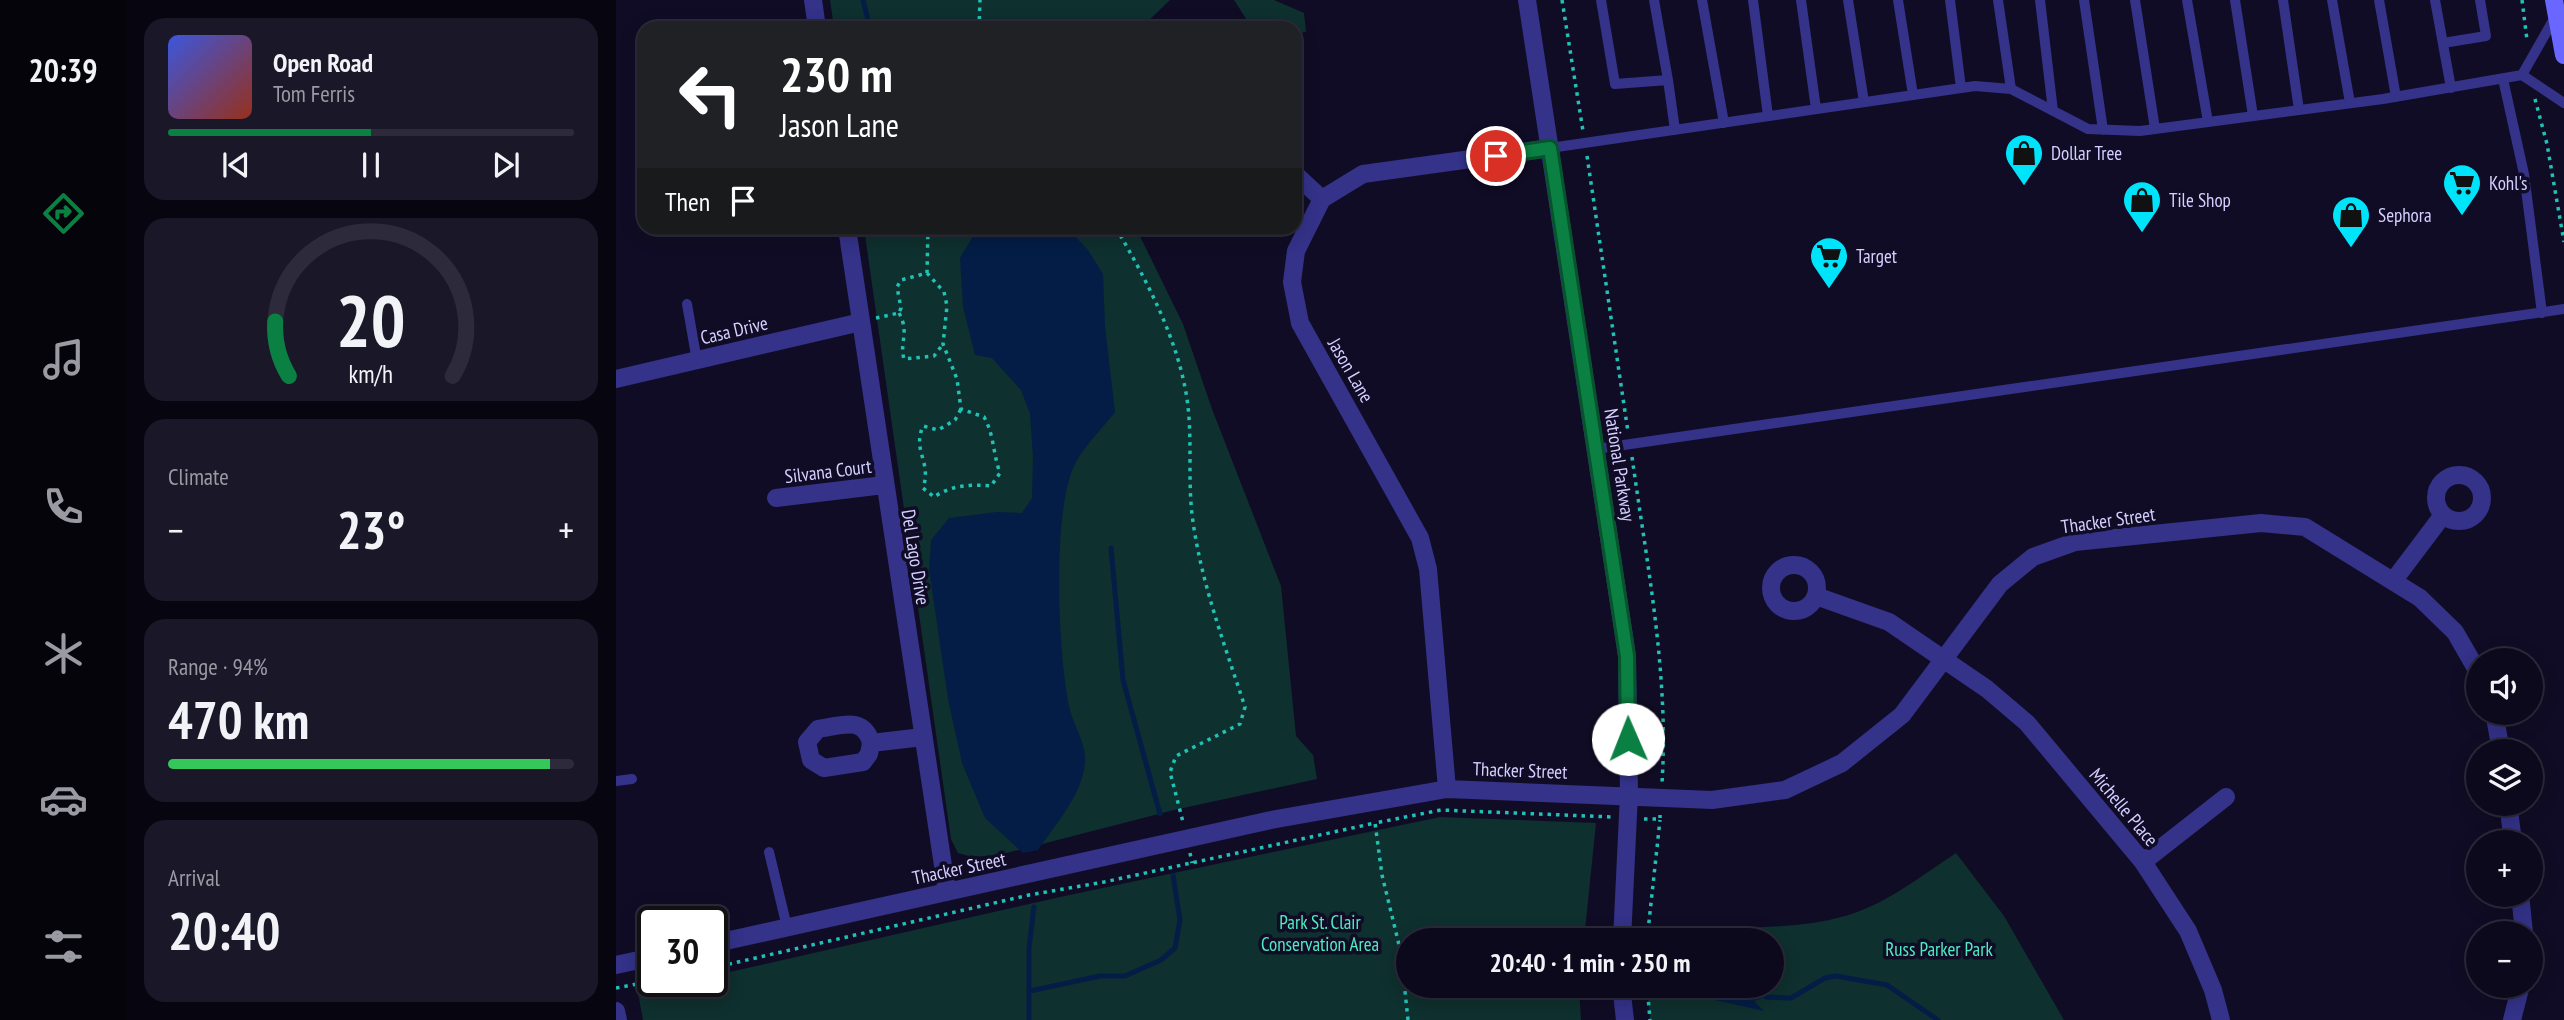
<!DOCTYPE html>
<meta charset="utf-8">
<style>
body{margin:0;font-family:"PT Sans Narrow",sans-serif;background:#1a1729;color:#f1f3f6;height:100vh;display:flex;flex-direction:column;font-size:26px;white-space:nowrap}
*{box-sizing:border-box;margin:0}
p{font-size:23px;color:#9a9aa3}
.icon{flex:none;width:38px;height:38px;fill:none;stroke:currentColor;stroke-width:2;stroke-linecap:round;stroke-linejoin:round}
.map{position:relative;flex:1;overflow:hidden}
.sheet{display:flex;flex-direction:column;gap:18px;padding:18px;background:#07050f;width:490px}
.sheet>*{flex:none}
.top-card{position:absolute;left:21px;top:21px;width:665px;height:214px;border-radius:21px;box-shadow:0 4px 18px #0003,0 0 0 2px #2c2a3b;background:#202124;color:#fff;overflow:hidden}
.controls{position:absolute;left:1850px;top:648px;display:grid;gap:14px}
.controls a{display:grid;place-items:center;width:77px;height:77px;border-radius:50%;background:#0c091c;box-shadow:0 4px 18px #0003,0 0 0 2px #2c2a3b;font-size:35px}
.speed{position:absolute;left:21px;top:906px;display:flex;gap:14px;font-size:35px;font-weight:700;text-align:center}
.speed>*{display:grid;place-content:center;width:91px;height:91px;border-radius:50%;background:#0c091c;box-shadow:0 4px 18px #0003,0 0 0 2px #2c2a3b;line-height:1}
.speed .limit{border:4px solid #111;border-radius:10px;background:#fff;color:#111}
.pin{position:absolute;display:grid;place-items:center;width:60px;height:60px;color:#fff;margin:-30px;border:4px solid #fff;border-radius:50%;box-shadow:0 2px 7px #0007}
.me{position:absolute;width:77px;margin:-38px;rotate:359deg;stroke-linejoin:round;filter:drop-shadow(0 0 5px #0008)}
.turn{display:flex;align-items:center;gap:24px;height:147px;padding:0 28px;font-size:32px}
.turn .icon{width:91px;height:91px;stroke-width:2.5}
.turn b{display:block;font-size:49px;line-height:60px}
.then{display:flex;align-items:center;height:66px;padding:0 28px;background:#0003;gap:14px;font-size:26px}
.big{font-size:52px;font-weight:600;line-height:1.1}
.sheet .card{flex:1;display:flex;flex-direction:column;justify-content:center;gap:10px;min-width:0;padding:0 24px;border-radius:21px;background:#1a1729}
.sheet .dial{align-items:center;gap:0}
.dial svg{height:182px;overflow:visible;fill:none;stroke:#2c2a3b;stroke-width:7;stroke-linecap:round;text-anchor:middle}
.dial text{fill:#f1f3f6;stroke:none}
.song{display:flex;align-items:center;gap:21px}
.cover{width:84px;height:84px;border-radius:10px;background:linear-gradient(135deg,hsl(230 70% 55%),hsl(10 70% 35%))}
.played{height:7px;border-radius:4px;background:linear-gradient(90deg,#0b8043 50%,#2c2a3b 50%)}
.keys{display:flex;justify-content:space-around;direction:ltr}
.heat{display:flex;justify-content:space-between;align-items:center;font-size:38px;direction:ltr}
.charge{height:10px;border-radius:5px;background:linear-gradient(90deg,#34c759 94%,#2c2a3b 0)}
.trip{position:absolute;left:780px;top:928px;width:388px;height:70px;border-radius:35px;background:#0c091c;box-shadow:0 4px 18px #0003,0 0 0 2px #2c2a3b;font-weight:600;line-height:70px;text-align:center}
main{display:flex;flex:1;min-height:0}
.dock{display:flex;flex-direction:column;width:126px;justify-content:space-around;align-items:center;background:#05040b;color:#9a9aa3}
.dock .icon{width:49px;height:49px}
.dock .active{color:#0b8043}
.dock b{font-size:32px;color:#f1f3f6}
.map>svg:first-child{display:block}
</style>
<main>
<nav class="dock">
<b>20:39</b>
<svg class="icon active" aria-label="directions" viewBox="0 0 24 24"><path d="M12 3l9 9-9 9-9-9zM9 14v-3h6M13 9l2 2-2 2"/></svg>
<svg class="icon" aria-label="music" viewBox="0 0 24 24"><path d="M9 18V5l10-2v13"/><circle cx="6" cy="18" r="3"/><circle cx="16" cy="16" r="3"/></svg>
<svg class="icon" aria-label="phone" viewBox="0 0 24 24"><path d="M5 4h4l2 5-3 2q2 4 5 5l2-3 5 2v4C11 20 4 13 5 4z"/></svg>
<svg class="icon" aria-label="climate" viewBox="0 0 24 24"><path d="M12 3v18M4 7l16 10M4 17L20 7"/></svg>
<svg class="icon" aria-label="car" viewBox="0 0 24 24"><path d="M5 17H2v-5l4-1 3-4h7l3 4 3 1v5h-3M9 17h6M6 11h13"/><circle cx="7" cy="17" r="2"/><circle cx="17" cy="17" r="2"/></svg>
<svg class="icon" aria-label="filters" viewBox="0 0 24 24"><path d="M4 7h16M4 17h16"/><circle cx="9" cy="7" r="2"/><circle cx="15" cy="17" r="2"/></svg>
</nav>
<section class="sheet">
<div class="card">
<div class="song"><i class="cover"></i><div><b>Open Road</b><p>Tom Ferris</p></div></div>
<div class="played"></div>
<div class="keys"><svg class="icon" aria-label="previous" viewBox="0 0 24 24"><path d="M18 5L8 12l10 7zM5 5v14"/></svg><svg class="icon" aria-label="pause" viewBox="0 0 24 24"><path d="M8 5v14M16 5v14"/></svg><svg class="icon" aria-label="next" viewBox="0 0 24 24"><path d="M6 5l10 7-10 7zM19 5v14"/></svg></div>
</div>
<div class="card dial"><svg viewBox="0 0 100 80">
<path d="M14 69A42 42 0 1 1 86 69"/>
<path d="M14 69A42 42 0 0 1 8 45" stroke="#0b8043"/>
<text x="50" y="56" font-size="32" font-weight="700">20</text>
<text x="50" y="72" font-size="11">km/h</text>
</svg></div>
<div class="card"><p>Climate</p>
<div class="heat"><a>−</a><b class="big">23°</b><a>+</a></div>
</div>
<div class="card"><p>Range · 94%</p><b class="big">470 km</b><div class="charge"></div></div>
<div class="card"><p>Arrival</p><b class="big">20:40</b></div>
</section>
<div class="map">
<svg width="1948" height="1020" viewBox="0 0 1948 1020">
<rect width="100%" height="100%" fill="#100c25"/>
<!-- green -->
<path fill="#0e302e" d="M 214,0 L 554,0 L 525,28 L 218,28 Z
M 618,0 L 658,0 L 688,13 L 690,32 L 679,34 L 679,28 L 636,28 Z
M 248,228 L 520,228 L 567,324 L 596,409 L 665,586 L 680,736 L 697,755 L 701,779 L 558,810 L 383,855 L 356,857 L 342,853 L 335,839 Z
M 824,817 L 980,823 L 968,940 L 793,940 L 793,985 L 963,985 L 965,1020 L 27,1020 L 22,993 L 73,982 L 96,982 L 96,976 L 444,897 Z
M 1340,853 L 1388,916 L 1448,1020 L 1034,1020 L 1031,985 L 1157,985 L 1157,940 L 1031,940 L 1032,926 C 1093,926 1170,933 1229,916 C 1269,905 1305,876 1340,853 Z"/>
<!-- water -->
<path fill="#041d46" d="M 362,228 L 451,228 L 472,250 L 487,274 L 489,326 L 499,412 C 487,428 470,444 460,462 C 435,507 442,659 454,710 C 458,725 468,741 469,756 C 471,789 440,824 422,850 L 407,853 L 369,818 L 346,763 L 332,699 L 313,569 L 315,540 L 333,518 L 381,512 L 406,513 L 416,498 L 417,457 L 414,414 L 405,390 L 376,358 L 359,355 L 347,307 L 344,258 Z
M 1058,985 L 1133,985 L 1150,997 L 1138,1001 L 1148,1011 L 1063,992 Z"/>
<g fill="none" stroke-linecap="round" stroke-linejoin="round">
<!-- stream -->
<path stroke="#041d46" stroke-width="5" d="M 247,0 L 254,28
M 495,548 L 507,680 L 544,814
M 414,991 L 484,976 L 509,976 L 545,960 L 559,948 L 564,920 L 557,875
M 1150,997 L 1175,998 L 1209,978 L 1220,976 L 1271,985 L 1322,1020
M 413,1020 L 413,948 L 418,907"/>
<!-- path -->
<path stroke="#21c2b6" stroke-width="3.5" stroke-dasharray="3.5 5" stroke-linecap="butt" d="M 946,0 L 967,131
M 1906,0 L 1911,40
M 363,28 L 364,0
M 1919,99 L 1931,144 L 1948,242
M 971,156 L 1012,432
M 500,228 C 530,279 562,339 571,399 C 577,440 571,482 577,522 C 586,585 609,646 629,707 L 624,724 L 560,756 L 554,772 L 567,822
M 311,273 L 328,292 L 331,306 L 327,344 L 341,379 L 345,409 L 368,417 C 378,434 377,454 384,473 L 375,486 C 354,484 336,485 318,497 L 307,488 C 316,461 296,452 307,426 L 322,430 L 339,420 L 345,409
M 283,313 C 294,333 283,342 288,359 L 318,356 L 327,344
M 260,318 L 283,313 L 285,308 L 281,287 L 285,280 L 311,273 L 312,228
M 1016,457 C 1031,565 1053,674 1046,783
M 1028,819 L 1044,819 L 1044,815
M 574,853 L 576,863
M 1031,940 L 1044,820
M 96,968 L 413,895 L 488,882 L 759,823
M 1031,985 L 1034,1020
M 0,988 L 37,981
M 792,1020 L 785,953 L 766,875 L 759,823 L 825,810 L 996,817"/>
<!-- service -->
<path stroke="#343289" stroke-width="10" d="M 985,0 L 999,84 L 1052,80 L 1059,130
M 1038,0 L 1052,80
M 1086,0 L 1108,123
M 1137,0 L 1152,116
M 1185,0 L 1200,109
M 1232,0 L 1248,102
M 1282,0 L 1297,95
M 1334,0 L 1345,88
M 1382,0 L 1395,89
M 1424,0 L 1437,111
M 1468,0 L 1487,130
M 1519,0 L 1539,129
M 1571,0 L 1592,122
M 1619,0 L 1637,116
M 1667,0 L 1683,110
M 1716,0 L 1734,103
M 1763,0 L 1780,97
M 1819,0 L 1835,88
M 1827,43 L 1870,36 L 1864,0
M 1906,75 L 1939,17
M 1887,79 L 1908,174 L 1926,313
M 934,148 L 1359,86 L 1395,89 L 1472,129 L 1524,131 L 1767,99 L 1906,75 L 1948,103
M 71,304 L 81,361
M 980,449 L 1948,309
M 0,781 L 16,779
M 153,852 L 171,927"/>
<!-- minor -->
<path stroke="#343289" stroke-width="18" d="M 197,0 L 201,28
M 911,0 L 1011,656 L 1013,794 L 1006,940
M 679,174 L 706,199
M 231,228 L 331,892
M 0,379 L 245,322
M1820 498a23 23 0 1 1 46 0a23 23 0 1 1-46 0Z
M 160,498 L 268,485
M1155 588a23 23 0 1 1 46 0a23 23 0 1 1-46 0Z
M 1778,580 L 1827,515
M 1200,596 L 1273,622 L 1371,689 L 1411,723 L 1527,862 L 1572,931 L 1597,990 L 1605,1020
M 1878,712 L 1885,751
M 255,743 L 253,754 L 247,762 L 208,768 L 195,760 L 191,742 L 202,729 C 224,726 248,715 255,743 L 307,737
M 831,789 L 812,569 L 804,538 L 684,323 L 676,282 L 680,251 L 706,199 L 747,174 L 934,148
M 1892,803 L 1897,842
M 1527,862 L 1610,797
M 1904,894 L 1908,933
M 96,944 L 655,820 L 831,789 L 1096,800 L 1169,790 L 1226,763 L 1286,715 L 1384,584 L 1417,557 L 1459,542 L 1645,523 L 1689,527 L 1804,598 L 1839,632 L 1862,672
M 0,965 L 37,957
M 1005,985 L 1009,1020
M 0,1011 L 2,1020
M 1896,1020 L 1905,985"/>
<!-- secondary -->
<path stroke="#6967ff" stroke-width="18" d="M 1938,0 L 1948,55"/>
</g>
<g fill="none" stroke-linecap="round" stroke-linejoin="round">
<defs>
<path id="route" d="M 880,156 L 934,148 L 1011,656 L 1012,739"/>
</defs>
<!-- route casing -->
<use href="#route" stroke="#07532c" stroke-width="18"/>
<!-- route -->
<use href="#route" stroke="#0b8043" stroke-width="12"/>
</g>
<!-- icons -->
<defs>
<symbol id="shop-pin" viewBox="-11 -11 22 30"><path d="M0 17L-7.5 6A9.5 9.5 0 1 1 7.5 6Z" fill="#00e4fb" stroke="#100c25"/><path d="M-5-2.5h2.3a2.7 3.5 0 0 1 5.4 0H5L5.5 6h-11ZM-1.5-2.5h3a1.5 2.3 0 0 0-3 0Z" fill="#111"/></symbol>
<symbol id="supermarket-pin" viewBox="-11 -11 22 30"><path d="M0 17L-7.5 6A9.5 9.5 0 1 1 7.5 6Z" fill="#00e4fb" stroke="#100c25"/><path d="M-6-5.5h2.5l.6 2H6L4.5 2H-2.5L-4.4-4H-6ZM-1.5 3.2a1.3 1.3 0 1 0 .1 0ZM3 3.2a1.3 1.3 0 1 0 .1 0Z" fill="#111"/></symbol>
</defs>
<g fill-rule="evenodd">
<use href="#shop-pin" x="1386" y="131" width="44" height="60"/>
<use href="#supermarket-pin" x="1824" y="161" width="44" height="60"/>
<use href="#shop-pin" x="1504" y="178" width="44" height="60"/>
<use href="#shop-pin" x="1713" y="193" width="44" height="60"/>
<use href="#supermarket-pin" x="1191" y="234" width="44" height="60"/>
</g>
<g text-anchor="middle" stroke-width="7" stroke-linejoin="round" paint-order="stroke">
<!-- poi labels -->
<g font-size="19" fill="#d5d0ff" stroke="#100c25" text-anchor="start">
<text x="1435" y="160">Dollar Tree</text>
<text x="1873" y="190">Kohl's</text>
<text x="1553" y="207">Tile Shop</text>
<text x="1762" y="222">Sephora</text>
<text x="1240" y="263">Target</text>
</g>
<!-- street labels -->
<g font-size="19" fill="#d5d0ff" stroke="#100c25">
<text transform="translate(118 330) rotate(-13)" y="7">Casa Drive</text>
<text transform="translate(735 370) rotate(60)" y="7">Jason Lane</text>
<text transform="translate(1004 465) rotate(81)" y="7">National Parkway</text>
<text transform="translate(212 471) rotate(-7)" y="7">Silvana Court</text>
<text transform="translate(1492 520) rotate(-8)" y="7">Thacker Street</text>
<text transform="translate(300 557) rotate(81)" y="7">Del Lago Drive</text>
<text transform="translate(904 770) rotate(2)" y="7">Thacker Street</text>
<text transform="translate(1508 807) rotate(50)" y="7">Michelle Place</text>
<text transform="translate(343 868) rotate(-12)" y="7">Thacker Street</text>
</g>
<!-- park labels -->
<g font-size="19" fill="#4fecc3" stroke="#100c25">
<text x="704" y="929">Park St. Clair<tspan x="704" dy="22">Conservation Area</tspan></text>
<text x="1323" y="956">Russ Parker Park</text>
</g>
</g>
</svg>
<div class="controls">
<a><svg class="icon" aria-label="sound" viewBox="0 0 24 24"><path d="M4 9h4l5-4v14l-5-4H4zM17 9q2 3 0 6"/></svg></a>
<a><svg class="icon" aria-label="layers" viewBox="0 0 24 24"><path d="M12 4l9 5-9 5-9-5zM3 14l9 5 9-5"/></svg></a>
<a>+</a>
<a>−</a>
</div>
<div class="speed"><div class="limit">30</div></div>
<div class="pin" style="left:880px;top:156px;background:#d93025"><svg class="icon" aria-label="arrive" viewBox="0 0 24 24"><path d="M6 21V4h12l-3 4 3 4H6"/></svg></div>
<svg class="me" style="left:1012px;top:739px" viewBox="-20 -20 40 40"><circle r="19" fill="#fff"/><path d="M0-13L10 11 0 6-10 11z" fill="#0b8043"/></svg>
<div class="trip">20:40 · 1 min · 250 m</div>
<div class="top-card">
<div class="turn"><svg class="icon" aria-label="left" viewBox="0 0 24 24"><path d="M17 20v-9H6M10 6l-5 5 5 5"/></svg><div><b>230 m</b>Jason Lane</div></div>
<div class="then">Then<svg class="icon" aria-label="arrive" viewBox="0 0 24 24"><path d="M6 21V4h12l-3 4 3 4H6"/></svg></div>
</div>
</div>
</main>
